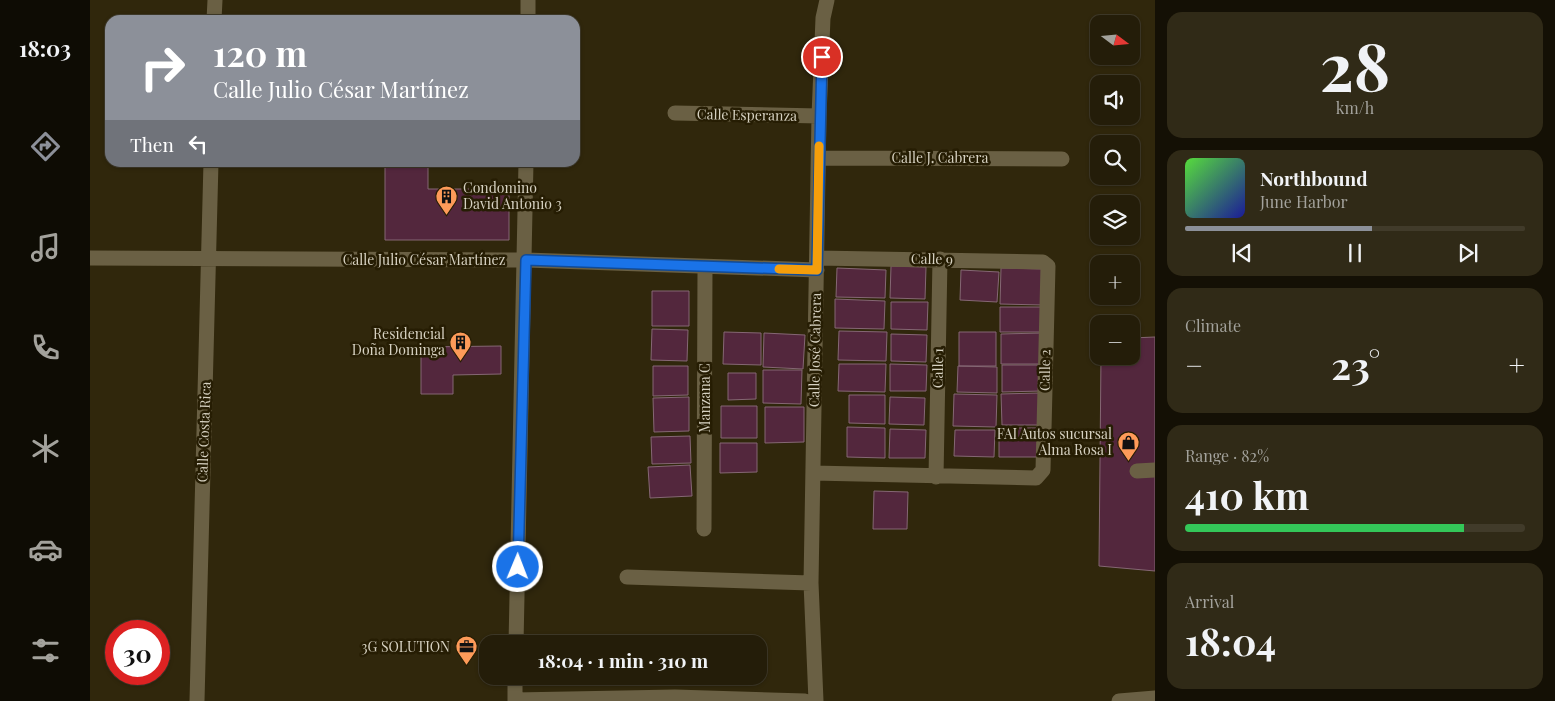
<!DOCTYPE html>
<meta charset="utf-8">
<style>
body{margin:0;font-family:"Playfair Display",serif;background:#302a17;color:#f1f3f6;height:100vh;display:flex;flex-direction:column;font-size:19px;white-space:nowrap}
*{box-sizing:border-box;margin:0}
p{font-size:16px;color:#a3a29c}
.icon{flex:none;width:28px;height:28px;fill:none;stroke:currentColor;stroke-width:2;stroke-linecap:round;stroke-linejoin:round}
.map{position:relative;flex:1;overflow:hidden}
.side{display:flex;flex-direction:column;gap:12px;padding:12px;background:#141005;width:400px}
.side>*{flex:none}
.banner{position:absolute;left:15px;top:15px;width:475px;height:152px;border-radius:15px;box-shadow:0 1px 4px #0004,0 0 0 1px #413b2a;background:#8c9099;color:#fff;overflow:hidden}
.needle{width:32px;rotate:106deg}
.buttons{position:absolute;left:1000px;top:15px;display:grid;gap:10px}
.buttons a{display:grid;place-items:center;width:50px;height:50px;border-radius:10px;background:#241d09;box-shadow:0 1px 4px #0004,0 0 0 1px #413b2a;font-size:25px}
.speed{position:absolute;left:15px;top:620px;display:flex;gap:10px;font-size:25px;font-weight:700;text-align:center}
.speed>*{display:grid;place-content:center;width:65px;height:65px;border-radius:50%;background:#241d09;box-shadow:0 1px 4px #0004,0 0 0 1px #413b2a;line-height:1}
.speed .limit{border:8px solid #d22;background:#fff;color:#111}
.pin{position:absolute;display:grid;place-items:center;width:42px;height:42px;color:#fff;margin:-21px;border:2px solid #fff;border-radius:50%;box-shadow:0 1px 5px #0007}
.me{position:absolute;width:55px;margin:-28px;rotate:1deg;stroke-linejoin:round;filter:drop-shadow(0 0 4px #0008)}
.turn{display:flex;align-items:center;gap:18px;height:105px;padding:0 25px;font-size:22px}
.turn .icon{width:65px;height:65px;stroke-width:2.5}
.turn b{display:block;font-size:35px;line-height:42px}
.then{display:flex;align-items:center;height:48px;padding:0 25px;background:#0003;gap:10px;font-size:19px}
.big{font-size:38px;font-weight:700;line-height:1.1}
.side .tile{flex:1;display:flex;flex-direction:column;justify-content:center;gap:8px;min-width:0;padding:0 18px;border-radius:15px;background:#302a17}
.side .dial{align-items:center;gap:0}
.dial b{font-size:65px;line-height:1}
.song{display:flex;align-items:center;gap:15px}
.cover{width:60px;height:60px;border-radius:8px;background:linear-gradient(135deg,hsl(110 70% 55%),hsl(240 70% 35%))}
.played{height:5px;border-radius:2px;background:linear-gradient(90deg,#8c9099 55%,#413b2a 55%)}
.keys{display:flex;justify-content:space-around;direction:ltr}
.heat{display:flex;justify-content:space-between;align-items:center;font-size:28px;direction:ltr}
.charge{height:8px;border-radius:4px;background:linear-gradient(90deg,#34c759 82%,#413b2a 0)}
.trip{position:absolute;left:389px;top:635px;width:288px;height:50px;border-radius:15px;background:#241d09;box-shadow:0 1px 4px #0004,0 0 0 1px #413b2a;font-weight:700;line-height:50px;text-align:center}
main{display:flex;flex:1;min-height:0}
.tabs{display:flex;flex-direction:column;width:90px;justify-content:space-around;align-items:center;background:#0e0c04;color:#a3a29c}
.tabs .icon{width:35px;height:35px}
.tabs .selected{color:#8c9099}
.tabs b{font-size:22px;color:#f1f3f6}
.map>svg:first-child{display:block}
</style>
<main>
<nav class="tabs">
<b>18:03</b>
<svg class="icon selected" aria-label="directions" viewBox="0 0 24 24"><path d="M12 3l9 9-9 9-9-9zM9 14v-3h6M13 9l2 2-2 2"/></svg>
<svg class="icon" aria-label="music" viewBox="0 0 24 24"><path d="M9 18V5l10-2v13"/><circle cx="6" cy="18" r="3"/><circle cx="16" cy="16" r="3"/></svg>
<svg class="icon" aria-label="phone" viewBox="0 0 24 24"><path d="M5 4h4l2 5-3 2q2 4 5 5l2-3 5 2v4C11 20 4 13 5 4z"/></svg>
<svg class="icon" aria-label="climate" viewBox="0 0 24 24"><path d="M12 3v18M4 7l16 10M4 17L20 7"/></svg>
<svg class="icon" aria-label="car" viewBox="0 0 24 24"><path d="M5 17H2v-5l4-1 3-4h7l3 4 3 1v5h-3M9 17h6M6 11h13"/><circle cx="7" cy="17" r="2"/><circle cx="17" cy="17" r="2"/></svg>
<svg class="icon" aria-label="filters" viewBox="0 0 24 24"><path d="M4 7h16M4 17h16"/><circle cx="9" cy="7" r="2"/><circle cx="15" cy="17" r="2"/></svg>
</nav>
<div class="map">
<svg width="1065" height="701" viewBox="0 0 1065 701">
<rect width="100%" height="100%" fill="#30270c"/>
<!-- building -->
<path fill="#53273d" stroke="#856774" d="M 295,162 L 338,162 L 338,189 L 419,189 L 419,240 L 295,240 Z
M 801,266 L 836,267 L 835,299 L 800,298 Z
M 747,268 L 796,270 L 795,298 L 746,297 Z
M 911,268 L 954,269 L 953,305 L 910,304 Z
M 871,270 L 909,272 L 907,302 L 870,300 Z
M 562,291 L 599,291 L 599,326 L 562,326 Z
M 745,299 L 795,301 L 794,329 L 745,328 Z
M 801,302 L 838,302 L 837,330 L 801,329 Z
M 910,307 L 952,307 L 951,332 L 910,332 Z
M 562,329 L 598,330 L 597,361 L 561,360 Z
M 749,331 L 797,332 L 796,361 L 748,360 Z
M 634,332 L 671,333 L 671,365 L 633,364 Z
M 869,332 L 906,332 L 906,366 L 869,366 Z
M 674,333 L 715,335 L 713,369 L 673,367 Z
M 952,333 L 952,364 L 911,364 L 911,334 Z
M 801,334 L 837,335 L 836,362 L 801,361 Z
M 1065,337 L 1065,571 L 1009,566 L 1011,356 L 1041,356 L 1041,338 Z
M 411,346 L 411,374 L 363,375 L 363,394 L 331,394 L 331,347 Z
M 749,364 L 796,364 L 795,392 L 748,391 Z
M 800,364 L 837,365 L 836,391 L 800,391 Z
M 912,365 L 952,365 L 952,391 L 912,392 Z
M 563,366 L 598,366 L 598,395 L 563,396 Z
M 868,366 L 907,367 L 907,393 L 867,392 Z
M 673,370 L 712,370 L 711,404 L 673,403 Z
M 638,373 L 666,373 L 666,399 L 638,400 Z
M 949,393 L 950,425 L 912,425 L 911,394 Z
M 864,394 L 907,395 L 906,427 L 863,426 Z
M 759,395 L 795,395 L 795,424 L 759,423 Z
M 599,397 L 599,431 L 564,432 L 563,398 Z
M 800,397 L 835,398 L 834,425 L 799,424 Z
M 631,406 L 667,406 L 667,438 L 631,438 Z
M 675,407 L 714,407 L 714,442 L 675,443 Z
M 757,427 L 795,428 L 795,458 L 757,457 Z
M 909,428 L 951,428 L 952,457 L 909,457 Z
M 800,429 L 836,430 L 835,458 L 799,458 Z
M 865,430 L 905,430 L 904,457 L 864,456 Z
M 600,436 L 601,463 L 562,464 L 561,437 Z
M 630,443 L 667,443 L 667,472 L 630,473 Z
M 600,465 L 602,496 L 560,498 L 558,467 Z
M 784,491 L 818,492 L 817,529 L 783,529 Z"/>
<g fill="none" stroke-linecap="round" stroke-linejoin="round">
<!-- minor -->
<path stroke="#6a6044" stroke-width="15" d="M 124,20 L 125,0
M 438,20 L 438,0
M 585,113 L 729,116
M 729,158 L 972,159
M 0,258 L 436,260 L 727,270
M 1047,471 L 1065,470
M 723,473 L 946,478 L 953,470 L 958,266 L 953,262 L 727,258
M 846,477 L 850,259
M 614,529 L 615,268
M 537,577 L 721,583
M 426,644 L 436,162
M 425,700 L 585,697 L 715,701
M 107,701 L 121,162
M 425,701 L 425,676
M 726,701 L 721,583 L 729,116 L 733,18 L 737,0
M 1029,701 L 1065,698"/>
</g>
<g fill="none" stroke-linecap="round" stroke-linejoin="round">
<defs>
<path id="route" d="M 428,567 L 436,260 L 727,270 L 732,57"/>
</defs>
<!-- route casing -->
<use href="#route" stroke="#114b97" stroke-width="12"/>
<!-- route -->
<use href="#route" stroke="#1a73e8" stroke-width="9"/>
<!-- slow -->
<path stroke="#f59e0b" stroke-width="9" d="M 689,269 L 727,270 L 729,146"/>
</g>
<!-- icons -->
<defs>
<symbol id="building-pin" viewBox="-11 -11 22 30"><path d="M0 17L-7.5 6A9.5 9.5 0 1 1 7.5 6Z" fill="#fe9b59" stroke="#261d03"/><path d="M-4-6H4V6H1V3H-1V6H-4ZM-2.5-4.3h1.7v1.8h-1.7ZM.8-4.3h1.7v1.8H.8ZM-2.5-1h1.7V.8h-1.7ZM.8-1h1.7V.8H.8Z" fill="#111"/></symbol>
<symbol id="shop-pin" viewBox="-11 -11 22 30"><path d="M0 17L-7.5 6A9.5 9.5 0 1 1 7.5 6Z" fill="#fe9b59" stroke="#261d03"/><path d="M-5-2.5h2.3a2.7 3.5 0 0 1 5.4 0H5L5.5 6h-11ZM-1.5-2.5h3a1.5 2.3 0 0 0-3 0Z" fill="#111"/></symbol>
<symbol id="office-pin" viewBox="-11 -11 22 30"><path d="M0 17L-7.5 6A9.5 9.5 0 1 1 7.5 6Z" fill="#fe9b59" stroke="#261d03"/><path d="M-6-3h4V-5.5h4V-3h4V5H-6ZM-1-4.5V-3h2v-1.5ZM-6 0V1H6V0Z" fill="#111"/></symbol>
</defs>
<g fill-rule="evenodd">
<use href="#building-pin" x="344" y="184" width="25" height="34"/>
<use href="#building-pin" x="358" y="330" width="25" height="34"/>
<use href="#shop-pin" x="1026" y="430" width="25" height="34"/>
<use href="#office-pin" x="364" y="634" width="25" height="34"/>
</g>
<g text-anchor="middle" stroke-width="5" stroke-linejoin="round" paint-order="stroke">
<!-- street labels -->
<g font-size="14" fill="#d6d1c1" stroke="#261d03">
<text transform="translate(657 115) rotate(1)" y="5">Calle Esperanza</text>
<text x="850" y="163">Calle J. Cabrera</text>
<text transform="translate(842 259) rotate(1)" y="5">Calle 9</text>
<text x="334" y="265">Calle Julio César Martínez</text>
<text transform="translate(725 350) rotate(-89)" y="5">Calle José Cabrera</text>
<text transform="translate(848 368) rotate(-89)" y="5">Calle 1</text>
<text transform="translate(955 370) rotate(-89)" y="5">Calle 2</text>
<text transform="translate(615 398) rotate(-90)" y="5">Manzana C</text>
<text transform="translate(114 432) rotate(-88)" y="5">Calle Costa Rica</text>
</g>
<!-- poi labels -->
<g font-size="14" fill="#d6d1c1" stroke="#261d03" text-anchor="end">
<text x="373" y="193" text-anchor="start">Condomino<tspan x="373" dy="16">David Antonio 3</tspan></text>
<text x="355" y="339">Residencial<tspan x="355" dy="16">Doña Dominga</tspan></text>
<text x="1022" y="439">FAI Autos sucursal<tspan x="1022" dy="16">Alma Rosa I</tspan></text>
<text x="360" y="652">3G SOLUTION</text>
</g>
</g>
</svg>
<div class="buttons">
<a><svg class="needle" viewBox="-14 -14 28 28"><path d="M0-13l5 13h-10z" fill="#e53935"/><path d="M0 13l5-13h-10z" fill="#a3a29c"/></svg></a>
<a><svg class="icon" aria-label="sound" viewBox="0 0 24 24"><path d="M4 9h4l5-4v14l-5-4H4zM17 9q2 3 0 6"/></svg></a>
<a><svg class="icon" aria-label="search" viewBox="0 0 24 24"><circle cx="10" cy="10" r="6"/><path d="M15 15l6 6"/></svg></a>
<a><svg class="icon" aria-label="layers" viewBox="0 0 24 24"><path d="M12 4l9 5-9 5-9-5zM3 14l9 5 9-5"/></svg></a>
<a>+</a>
<a>−</a>
</div>
<div class="speed"><div class="limit">30</div></div>
<div class="pin" style="left:732px;top:57px;background:#d93025"><svg class="icon" aria-label="arrive" viewBox="0 0 24 24"><path d="M6 21V4h12l-3 4 3 4H6"/></svg></div>
<svg class="me" style="left:428px;top:567px" viewBox="-20 -20 40 40"><circle r="17" fill="#1a73e8" stroke="#fff" stroke-width="3"/><path d="M0-11L8 9 0 5-8 9z" fill="#fff"/></svg>
<div class="trip">18:04 · 1 min · 310 m</div>
<div class="banner">
<div class="turn"><svg class="icon" aria-label="right" viewBox="0 0 24 24"><path d="M7 20v-9h11M14 6l5 5-5 5"/></svg><div><b>120 m</b>Calle Julio César Martínez</div></div>
<div class="then">Then<svg class="icon" aria-label="left" viewBox="0 0 24 24"><path d="M17 20v-9H6M10 6l-5 5 5 5"/></svg></div>
</div>
</div>
<section class="side">
<div class="tile dial"><b>28</b><p>km/h</p></div>
<div class="tile">
<div class="song"><i class="cover"></i><div><b>Northbound</b><p>June Harbor</p></div></div>
<div class="played"></div>
<div class="keys"><svg class="icon" aria-label="previous" viewBox="0 0 24 24"><path d="M18 5L8 12l10 7zM5 5v14"/></svg><svg class="icon" aria-label="pause" viewBox="0 0 24 24"><path d="M8 5v14M16 5v14"/></svg><svg class="icon" aria-label="next" viewBox="0 0 24 24"><path d="M6 5l10 7-10 7zM19 5v14"/></svg></div>
</div>
<div class="tile"><p>Climate</p>
<div class="heat"><a>−</a><b class="big">23°</b><a>+</a></div>
</div>
<div class="tile"><p>Range · 82%</p><b class="big">410 km</b><div class="charge"></div></div>
<div class="tile"><p>Arrival</p><b class="big">18:04</b></div>
</section>
</main>
